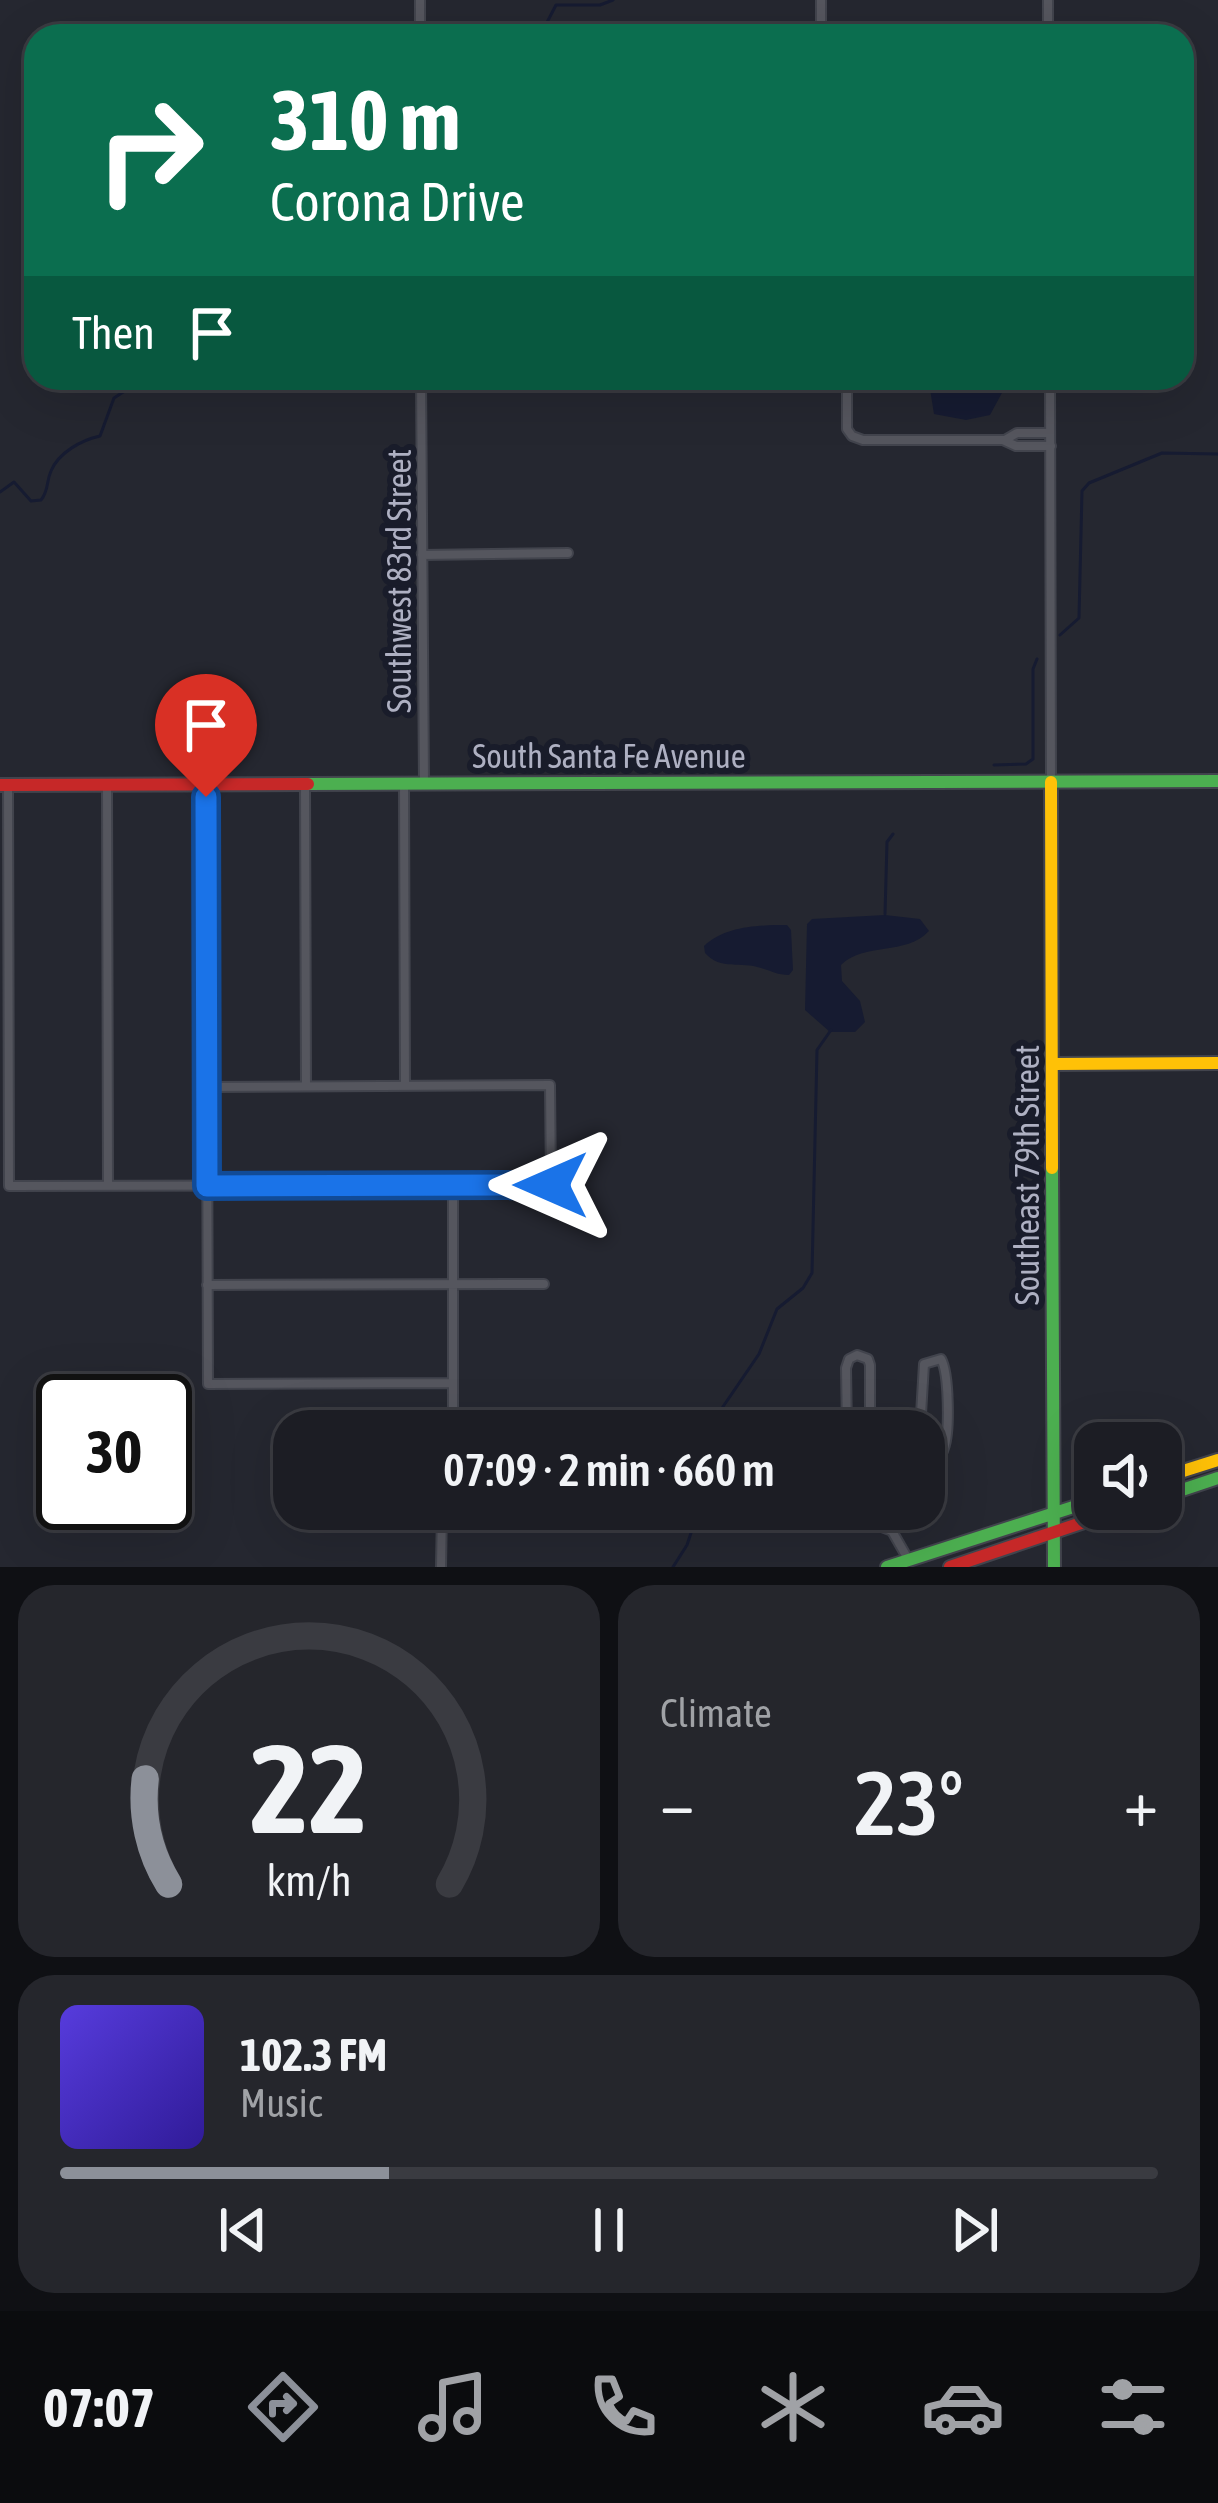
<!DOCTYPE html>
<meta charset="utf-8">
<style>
body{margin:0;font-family:"Asap Condensed",sans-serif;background:#25262c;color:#f1f3f6;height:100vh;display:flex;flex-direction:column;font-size:45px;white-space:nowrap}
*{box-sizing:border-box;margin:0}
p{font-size:39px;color:#a0a2a6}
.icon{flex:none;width:66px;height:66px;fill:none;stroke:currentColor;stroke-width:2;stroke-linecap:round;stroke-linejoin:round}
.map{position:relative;height:1567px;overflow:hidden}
.panel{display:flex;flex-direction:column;gap:18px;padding:18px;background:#0f1014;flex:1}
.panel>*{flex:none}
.banner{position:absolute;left:24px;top:24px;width:1170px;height:366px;border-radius:36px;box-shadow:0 12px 48px #0002,0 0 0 3px #3a3b41;background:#0b6e4f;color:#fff;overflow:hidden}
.tools{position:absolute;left:1074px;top:1422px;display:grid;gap:24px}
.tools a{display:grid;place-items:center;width:108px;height:108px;border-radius:24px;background:#1c1d24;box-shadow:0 12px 48px #0002,0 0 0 3px #3a3b41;font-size:60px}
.speed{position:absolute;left:36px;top:1374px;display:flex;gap:24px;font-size:60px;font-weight:700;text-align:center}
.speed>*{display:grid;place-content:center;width:156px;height:156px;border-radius:50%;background:#1c1d24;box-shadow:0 12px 48px #0002,0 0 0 3px #3a3b41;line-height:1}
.speed .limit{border:6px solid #111;border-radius:18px;background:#fff;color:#111}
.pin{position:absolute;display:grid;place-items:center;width:102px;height:102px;color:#fff;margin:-123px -51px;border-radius:50% 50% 50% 0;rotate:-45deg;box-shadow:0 0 12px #0007}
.pin .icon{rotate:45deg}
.me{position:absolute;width:132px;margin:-66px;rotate:270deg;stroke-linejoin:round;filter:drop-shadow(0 0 9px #0008)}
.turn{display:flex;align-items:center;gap:42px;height:252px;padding:0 48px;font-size:54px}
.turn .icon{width:156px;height:156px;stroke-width:2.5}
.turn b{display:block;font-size:84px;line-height:102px}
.then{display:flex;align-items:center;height:114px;padding:0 48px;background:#0003;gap:24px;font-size:45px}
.big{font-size:90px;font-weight:600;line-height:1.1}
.panel .widget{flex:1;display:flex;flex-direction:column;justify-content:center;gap:18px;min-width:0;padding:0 42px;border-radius:36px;background:#25262c}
.panel .dial{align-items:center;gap:0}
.dial svg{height:312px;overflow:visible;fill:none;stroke:#3a3b41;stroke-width:7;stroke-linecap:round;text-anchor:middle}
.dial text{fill:#f1f3f6;stroke:none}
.song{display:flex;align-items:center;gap:36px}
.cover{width:144px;height:144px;border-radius:18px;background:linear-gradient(135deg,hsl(250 70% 55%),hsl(250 70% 35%))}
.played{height:12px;border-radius:6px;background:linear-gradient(90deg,#8c9099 30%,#3a3b41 30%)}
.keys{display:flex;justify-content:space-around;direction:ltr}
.heat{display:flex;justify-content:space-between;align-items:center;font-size:66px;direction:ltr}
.panel .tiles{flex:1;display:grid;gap:18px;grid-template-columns:1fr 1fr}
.widget:last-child{grid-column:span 2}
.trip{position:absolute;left:273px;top:1410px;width:672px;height:120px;border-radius:36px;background:#1c1d24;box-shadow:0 12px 48px #0002,0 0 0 3px #3a3b41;font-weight:600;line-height:120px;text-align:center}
.menu{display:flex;height:192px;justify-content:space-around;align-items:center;background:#0b0c0e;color:#a0a2a6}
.menu .icon{width:84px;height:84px}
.menu .selected{color:#8c9099}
.menu b{font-size:54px;color:#f1f3f6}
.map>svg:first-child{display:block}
</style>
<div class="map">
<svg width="1218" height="1567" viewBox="0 0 1218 1567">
<rect width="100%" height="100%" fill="#252730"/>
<!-- water -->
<path fill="#161b31" d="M 936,378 L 1010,378 L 990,415 L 966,420 L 934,414 L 930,389 Z
M 885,915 L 920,919 L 929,931 C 906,956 864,942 841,965 L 842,981 L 860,1001 L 865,1022 L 855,1032 L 830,1032 L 805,1010 L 807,924 L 812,919 Z
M 787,925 L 791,930 L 793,970 L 789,975 C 777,975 772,971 761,968 C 741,961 721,971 705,953 L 704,946 C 725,926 758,925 787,925 Z"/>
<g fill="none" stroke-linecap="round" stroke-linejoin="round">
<!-- stream -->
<path stroke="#161b31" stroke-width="3" d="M 522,36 L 542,32 L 556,5 L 600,5 L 613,0
M 0,492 L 14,482 L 31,501 L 41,500 C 49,490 46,482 51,471 C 59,452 82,440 100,436 L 114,398 L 145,378
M 1060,635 L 1079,618 L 1082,491 L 1089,483 L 1162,453 L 1218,454
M 994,765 L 1026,764 L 1033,759 L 1033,669 L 1037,659
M 885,914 L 887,842 L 893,834
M 714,1431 L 718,1414 L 759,1354 L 777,1309 L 803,1288 L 812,1273 L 817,1050 L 831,1030
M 673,1567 L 687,1545 L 699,1509"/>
<defs>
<path id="street" d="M 821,0 L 821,36
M 1048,0 L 1048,36
M 420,36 L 420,0
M 421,378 L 424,784
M 847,378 L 847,429 L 852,436 L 863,440 L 1003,440 L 1016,446 L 1051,446
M 1050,378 L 1051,782
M 1005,440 L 1017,433 L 1050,433
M 422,555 L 568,553
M 206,784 L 208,1384 L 453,1383
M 404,784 L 405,1086
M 8,785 L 9,1186 L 551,1185 L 550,1085 L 207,1087
M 107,785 L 108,1186
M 305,785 L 306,1086
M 453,1185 L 453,1431
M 207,1285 L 544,1284
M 847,1431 L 846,1368 L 849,1359 L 857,1355 L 868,1359 L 870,1365 L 870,1431
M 920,1431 L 924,1364 L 941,1359 C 949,1373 950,1432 944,1448 C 941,1459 933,1465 924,1470
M 869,1509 L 879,1526 L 892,1531 L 908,1559
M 892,1531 L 898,1509
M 441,1567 L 442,1509"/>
<path id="fast" d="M 308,784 L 1218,781
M 1052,1168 L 1054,1567
M 1161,1497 L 1218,1478
M 887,1567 L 1095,1500"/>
<path id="slow" d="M 1051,782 L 1052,1168
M 1053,1064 L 1218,1063
M 1161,1478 L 1218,1460"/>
<path id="jam" d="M 0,785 L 308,784
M 950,1567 L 1123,1509"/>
</defs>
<!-- street casing -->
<use href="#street" stroke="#42444d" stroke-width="12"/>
<!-- fast casing -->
<use href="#fast" stroke="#42444d" stroke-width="16"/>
<!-- slow casing -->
<use href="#slow" stroke="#42444d" stroke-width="16"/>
<!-- jam casing -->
<use href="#jam" stroke="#42444d" stroke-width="16"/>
<!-- street -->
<use href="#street" stroke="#55565e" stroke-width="8"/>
<!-- fast -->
<use href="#fast" stroke="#4caf50" stroke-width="12"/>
<!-- slow -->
<use href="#slow" stroke="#ffc107" stroke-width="12"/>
<!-- jam -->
<use href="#jam" stroke="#c62828" stroke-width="12"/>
</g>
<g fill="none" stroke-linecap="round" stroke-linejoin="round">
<defs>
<path id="route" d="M 206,797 L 207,1186 L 551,1185"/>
</defs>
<!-- route casing -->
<use href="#route" stroke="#114b97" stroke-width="30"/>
<!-- route -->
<use href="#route" stroke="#1a73e8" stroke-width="21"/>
</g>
<g text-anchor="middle" stroke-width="12" stroke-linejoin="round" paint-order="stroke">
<!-- street labels -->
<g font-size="33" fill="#aeb0c2" stroke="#191c2a">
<text transform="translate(399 581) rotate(-90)" y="12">Southwest 83rd Street</text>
<text x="609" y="768">South Santa Fe Avenue</text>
<text transform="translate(1027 1175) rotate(-90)" y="12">Southeast 79th Street</text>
</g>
</g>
</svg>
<div class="tools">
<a><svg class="icon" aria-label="sound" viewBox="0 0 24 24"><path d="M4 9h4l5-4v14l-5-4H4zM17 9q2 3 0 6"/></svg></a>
</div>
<div class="speed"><div class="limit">30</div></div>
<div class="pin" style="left:206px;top:797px;background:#d93025"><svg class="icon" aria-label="arrive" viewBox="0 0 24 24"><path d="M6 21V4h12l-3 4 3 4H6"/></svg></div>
<svg class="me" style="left:551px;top:1185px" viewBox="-20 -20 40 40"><path d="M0-17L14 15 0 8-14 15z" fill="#1a73e8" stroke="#fff" stroke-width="4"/></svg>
<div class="trip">07:09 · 2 min · 660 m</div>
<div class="banner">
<div class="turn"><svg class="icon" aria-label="right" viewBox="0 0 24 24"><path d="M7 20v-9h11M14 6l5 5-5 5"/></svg><div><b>310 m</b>Corona Drive</div></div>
<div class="then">Then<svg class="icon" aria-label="arrive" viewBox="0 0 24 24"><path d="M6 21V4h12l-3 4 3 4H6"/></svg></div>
</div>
</div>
<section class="panel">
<div class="tiles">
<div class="widget dial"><svg viewBox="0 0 100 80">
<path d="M14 69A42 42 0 1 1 86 69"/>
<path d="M14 69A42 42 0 0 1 8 42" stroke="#8c9099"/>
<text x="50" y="56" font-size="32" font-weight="700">22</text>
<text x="50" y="72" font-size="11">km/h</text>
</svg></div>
<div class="widget"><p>Climate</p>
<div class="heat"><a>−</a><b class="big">23°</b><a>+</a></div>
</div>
<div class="widget">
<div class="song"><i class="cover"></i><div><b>102.3 FM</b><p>Music</p></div></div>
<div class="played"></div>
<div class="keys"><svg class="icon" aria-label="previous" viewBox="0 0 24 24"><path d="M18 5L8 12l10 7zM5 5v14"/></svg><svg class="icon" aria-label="pause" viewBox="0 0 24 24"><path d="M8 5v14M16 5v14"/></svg><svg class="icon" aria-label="next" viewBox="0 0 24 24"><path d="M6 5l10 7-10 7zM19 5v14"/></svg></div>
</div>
</div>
</section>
<nav class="menu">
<b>07:07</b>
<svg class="icon selected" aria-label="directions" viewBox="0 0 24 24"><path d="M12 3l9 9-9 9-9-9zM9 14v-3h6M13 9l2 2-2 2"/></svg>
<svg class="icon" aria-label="music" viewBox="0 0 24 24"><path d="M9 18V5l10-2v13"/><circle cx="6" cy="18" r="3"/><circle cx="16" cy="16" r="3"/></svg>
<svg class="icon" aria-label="phone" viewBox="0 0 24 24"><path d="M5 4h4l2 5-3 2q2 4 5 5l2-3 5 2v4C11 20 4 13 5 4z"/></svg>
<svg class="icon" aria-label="climate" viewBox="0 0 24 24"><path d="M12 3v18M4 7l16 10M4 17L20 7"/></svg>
<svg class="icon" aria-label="car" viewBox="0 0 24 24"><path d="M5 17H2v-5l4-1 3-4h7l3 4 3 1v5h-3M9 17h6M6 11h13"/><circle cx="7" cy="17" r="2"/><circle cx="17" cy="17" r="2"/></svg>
<svg class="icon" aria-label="filters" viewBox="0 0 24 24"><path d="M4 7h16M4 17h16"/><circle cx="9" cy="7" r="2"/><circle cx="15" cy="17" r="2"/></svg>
</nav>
